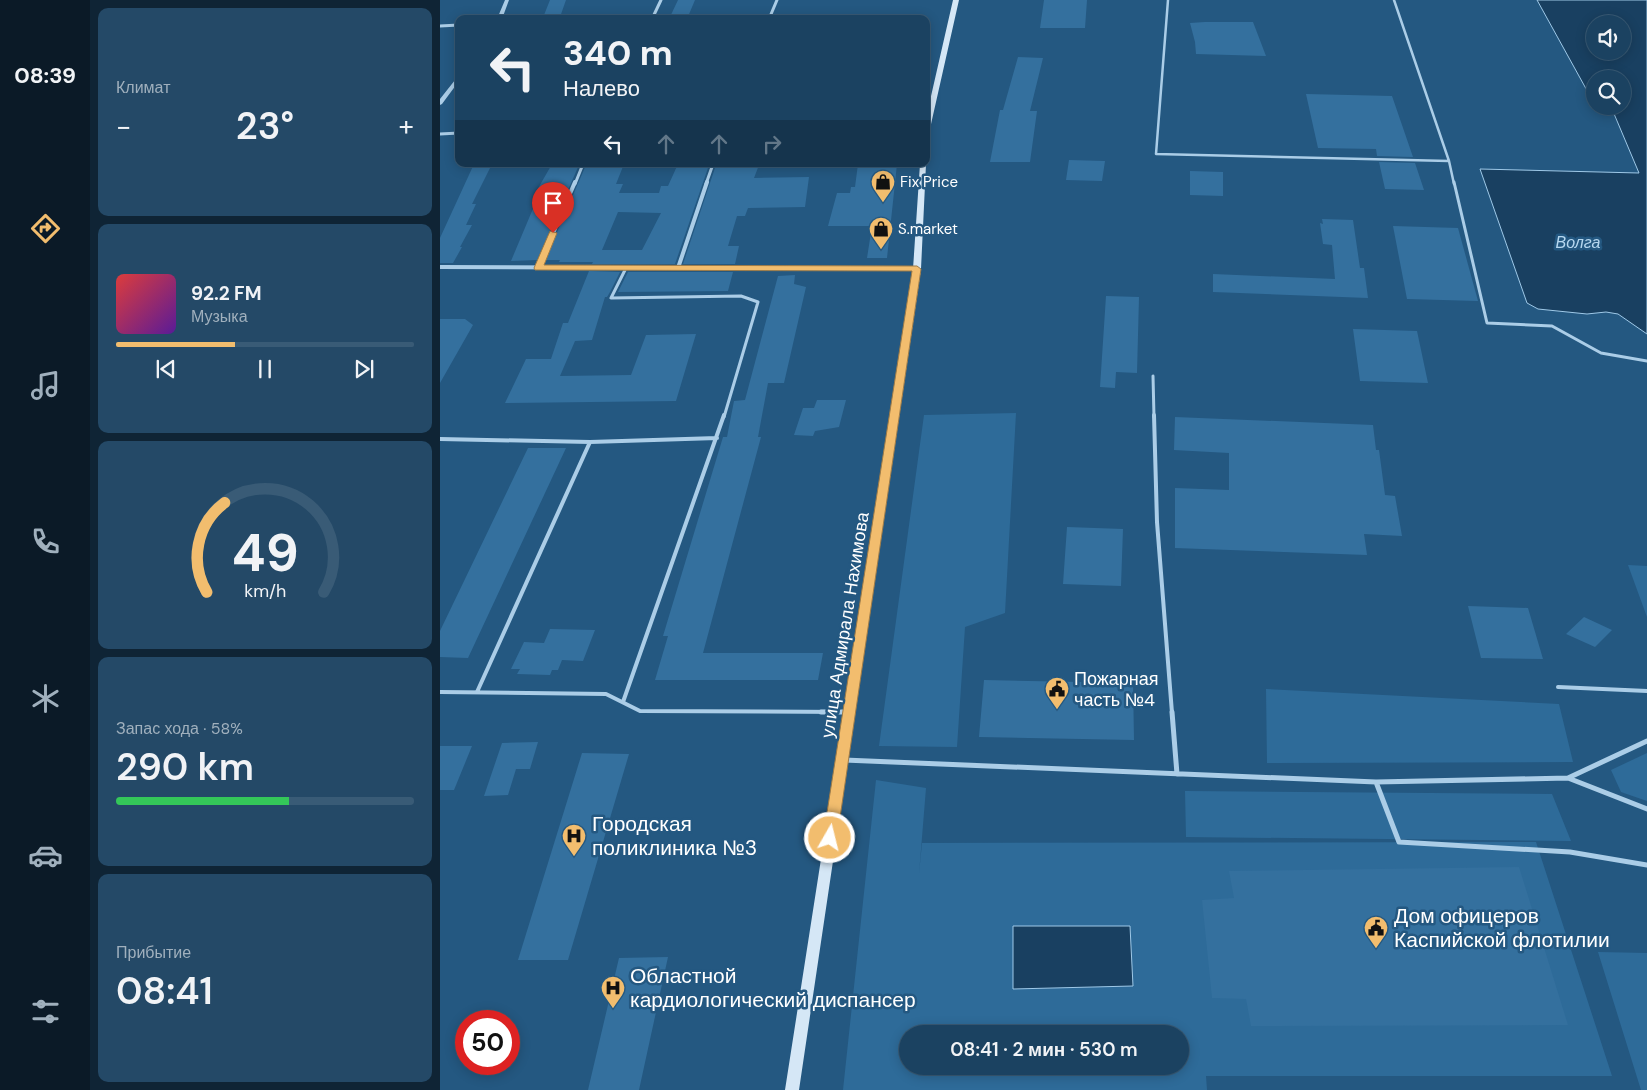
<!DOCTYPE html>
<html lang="ru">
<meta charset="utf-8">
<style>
body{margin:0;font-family:"DM Sans",sans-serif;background:#244967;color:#f1f3f6;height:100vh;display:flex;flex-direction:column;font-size:19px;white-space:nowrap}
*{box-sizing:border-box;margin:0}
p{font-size:16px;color:#a0b0bd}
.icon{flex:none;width:28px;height:28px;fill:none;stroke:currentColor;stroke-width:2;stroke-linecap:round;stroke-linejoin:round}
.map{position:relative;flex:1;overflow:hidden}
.drawer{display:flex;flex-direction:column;gap:8px;padding:8px;background:#0f2435;width:350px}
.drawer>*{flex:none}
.top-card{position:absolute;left:15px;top:15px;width:475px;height:152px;border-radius:10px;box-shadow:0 2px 12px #0003,0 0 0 1px #395b76;background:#1b4261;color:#f1f3f6;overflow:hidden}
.tools{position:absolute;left:1146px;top:15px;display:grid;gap:10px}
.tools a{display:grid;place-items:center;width:45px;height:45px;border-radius:50%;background:#1b4261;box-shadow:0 2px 12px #0003,0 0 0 1px #395b76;font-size:25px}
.speed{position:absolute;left:15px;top:1010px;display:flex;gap:10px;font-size:25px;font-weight:700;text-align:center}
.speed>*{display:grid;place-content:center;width:65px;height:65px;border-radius:50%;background:#1b4261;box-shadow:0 2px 12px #0003,0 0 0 1px #395b76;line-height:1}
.speed .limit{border:8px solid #d22;background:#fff;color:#111}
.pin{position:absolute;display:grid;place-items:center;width:42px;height:42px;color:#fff;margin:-51px -21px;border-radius:50% 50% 50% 0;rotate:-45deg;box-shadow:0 0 5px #0007}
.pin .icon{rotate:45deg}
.me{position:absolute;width:55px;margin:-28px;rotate:8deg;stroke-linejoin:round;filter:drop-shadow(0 0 4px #0008)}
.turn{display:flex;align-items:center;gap:18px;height:105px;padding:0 25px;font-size:22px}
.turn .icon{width:65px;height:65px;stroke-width:2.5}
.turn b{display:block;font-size:35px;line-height:42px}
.lanes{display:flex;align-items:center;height:48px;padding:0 25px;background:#0003;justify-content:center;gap:25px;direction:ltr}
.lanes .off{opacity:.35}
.big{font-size:38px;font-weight:600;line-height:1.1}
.drawer .card{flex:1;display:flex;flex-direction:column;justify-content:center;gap:8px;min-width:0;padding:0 18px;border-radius:10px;background:#244967}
.drawer .dial{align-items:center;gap:0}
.dial svg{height:130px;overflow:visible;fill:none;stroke:#395b76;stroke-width:7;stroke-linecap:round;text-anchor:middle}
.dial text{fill:#f1f3f6;stroke:none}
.song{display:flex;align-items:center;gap:15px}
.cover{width:60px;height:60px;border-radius:8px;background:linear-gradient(135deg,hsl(0 70% 55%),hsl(270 70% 35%))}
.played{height:5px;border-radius:2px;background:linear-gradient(90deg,#f2bd6e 40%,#395b76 40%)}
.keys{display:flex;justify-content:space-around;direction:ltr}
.heat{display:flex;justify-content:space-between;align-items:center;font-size:28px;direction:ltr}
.charge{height:8px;border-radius:4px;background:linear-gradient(90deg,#34c759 58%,#395b76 0)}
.trip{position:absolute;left:459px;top:1025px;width:290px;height:50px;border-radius:25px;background:#1b4261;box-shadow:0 2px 12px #0003,0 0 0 1px #395b76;font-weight:600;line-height:50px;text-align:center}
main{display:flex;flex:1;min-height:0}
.menu{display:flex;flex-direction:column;width:90px;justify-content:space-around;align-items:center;background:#0b1a27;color:#a0b0bd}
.menu .icon{width:35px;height:35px}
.menu .on{color:#f2bd6e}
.menu b{font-size:22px;color:#f1f3f6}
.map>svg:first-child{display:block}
</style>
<main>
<nav class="menu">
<b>08:39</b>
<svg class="icon on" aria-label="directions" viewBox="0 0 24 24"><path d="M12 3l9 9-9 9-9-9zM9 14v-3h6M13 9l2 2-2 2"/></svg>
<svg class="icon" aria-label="music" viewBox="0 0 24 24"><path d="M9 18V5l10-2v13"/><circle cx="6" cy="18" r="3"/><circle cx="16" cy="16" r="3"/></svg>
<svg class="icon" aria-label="phone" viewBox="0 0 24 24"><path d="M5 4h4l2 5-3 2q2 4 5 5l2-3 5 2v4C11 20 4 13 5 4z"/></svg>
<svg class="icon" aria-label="climate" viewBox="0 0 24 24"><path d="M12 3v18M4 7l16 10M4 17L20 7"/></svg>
<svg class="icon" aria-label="car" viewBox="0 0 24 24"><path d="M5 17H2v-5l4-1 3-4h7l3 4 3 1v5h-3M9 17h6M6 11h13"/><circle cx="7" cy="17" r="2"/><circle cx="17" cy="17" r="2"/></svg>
<svg class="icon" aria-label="filters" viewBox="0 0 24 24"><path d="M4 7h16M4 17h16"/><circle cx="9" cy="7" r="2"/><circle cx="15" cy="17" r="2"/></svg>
</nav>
<section class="drawer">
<div class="card"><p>Климат</p>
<div class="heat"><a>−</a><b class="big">23°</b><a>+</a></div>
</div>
<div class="card">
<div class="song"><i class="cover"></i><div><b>92.2 FM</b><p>Музыка</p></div></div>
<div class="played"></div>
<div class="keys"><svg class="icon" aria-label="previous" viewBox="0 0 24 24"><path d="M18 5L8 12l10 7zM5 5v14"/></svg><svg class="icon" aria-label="pause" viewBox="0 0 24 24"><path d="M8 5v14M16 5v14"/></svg><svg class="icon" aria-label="next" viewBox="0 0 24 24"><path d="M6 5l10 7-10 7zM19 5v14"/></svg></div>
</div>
<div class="card dial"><svg viewBox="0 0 100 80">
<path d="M14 69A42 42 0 1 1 86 69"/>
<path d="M14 69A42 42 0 0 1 25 14" stroke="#f2bd6e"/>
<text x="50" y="56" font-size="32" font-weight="700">49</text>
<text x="50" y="72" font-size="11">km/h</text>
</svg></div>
<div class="card"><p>Запас хода · 58%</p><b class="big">290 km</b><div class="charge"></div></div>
<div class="card"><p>Прибытие</p><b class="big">08:41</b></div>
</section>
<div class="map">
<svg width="1207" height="1090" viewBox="0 0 1207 1090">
<rect width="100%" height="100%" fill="#245881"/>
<!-- green -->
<path fill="#2e6b99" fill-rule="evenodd" d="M 576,413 L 565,613 L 525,627 L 517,747 L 439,746 L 484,415 Z
M 1188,565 L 1207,566 L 1207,617 Z
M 826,689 L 1119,704 L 1133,762 L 827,763 Z
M 1207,753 L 1207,801 L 1181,792 L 1171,770 Z
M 436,780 L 486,788 L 479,874 L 482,843 L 1096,842 L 1172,1076 L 766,1076 L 767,1090 L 403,1090 ZM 468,1034 L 740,1034 L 740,1066 L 468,1066 Z
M 745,791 L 1112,794 L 1131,841 L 746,837 Z
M 1158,952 L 1207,953 L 1207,1090 L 1201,1090 Z"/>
<!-- water -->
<path fill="#194061" stroke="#9fc9e8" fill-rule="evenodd" d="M 1097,0 L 1207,0 L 1207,334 L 1178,314 L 1166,312 L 1147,314 L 1098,309 L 1087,303 L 1040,169 L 1199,173 L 1172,109 L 1157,108 L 1156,106 L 1182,106 L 1182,79 L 1155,79 L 1155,105 ZM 1155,24 L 1182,24 L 1182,51 L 1155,51 Z
M 573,926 L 690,926 L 693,986 L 573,989 Z"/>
<!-- building -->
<path fill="#34709e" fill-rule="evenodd" d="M 110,0 L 126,0 L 120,17 L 104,15 Z
M 238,0 L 255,0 L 247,19 L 229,19 Z
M 604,0 L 647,0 L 645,28 L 600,28 Z
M 765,22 L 813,22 L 826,56 L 756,54 L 755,42 L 750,23 Z
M 578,57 L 603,58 L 590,111 L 597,111 L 590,162 L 550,162 L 560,110 L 563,110 Z
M 866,94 L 952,96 L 973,157 L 937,156 L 936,149 L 878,148 Z
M 629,160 L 665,161 L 662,181 L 626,180 Z
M 939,162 L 975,163 L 984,190 L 945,189 Z
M 34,164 L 52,164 L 32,204 L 36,204 L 26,225 L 32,225 L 20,247 L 22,247 L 13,263 L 0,263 L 0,238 Z
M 112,164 L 139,165 L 97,260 L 71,261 L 100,192 L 96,192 Z
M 184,164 L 176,184 L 183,184 L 179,193 L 219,193 L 221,186 L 228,186 L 238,164 L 269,165 L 235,264 L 152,264 L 153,262 L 119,262 L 120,260 L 105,260 L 146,165 ZM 178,212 L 221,213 L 202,250 L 162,250 Z
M 418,164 L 457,164 L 447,258 L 427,258 L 432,226 L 388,226 L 397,193 L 410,193 L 411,187 L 415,187 Z
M 276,165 L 319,165 L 314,178 L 369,177 L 365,207 L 308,208 L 305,216 L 297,216 L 288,246 L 299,246 L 295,264 L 243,264 Z
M 750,171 L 783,172 L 783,196 L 750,195 Z
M 882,219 L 913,220 L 920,268 L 924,268 L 928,298 L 773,292 L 773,274 L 895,279 L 892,245 L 883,244 L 880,223 L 883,224 Z
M 953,226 L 1018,228 L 1038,301 L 967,299 Z
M 149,271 L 180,272 L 170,292 L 167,297 L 165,297 L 152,340 L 135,341 L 120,376 L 191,375 L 206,335 L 256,334 L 236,401 L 65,403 L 86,359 L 111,359 L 123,323 L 128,323 Z
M 188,272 L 293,272 L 288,291 L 178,292 Z
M 355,275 L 354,284 L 366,287 L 344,383 L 328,383 L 318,437 L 321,437 L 263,653 L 383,653 L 378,680 L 215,680 L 228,636 L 223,636 L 283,437 L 287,437 L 294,401 L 305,400 L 338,276 Z
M 666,296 L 699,297 L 697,373 L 676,372 L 675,388 L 660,387 Z
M 0,319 L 25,319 L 33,325 L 0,383 Z
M 913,329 L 977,331 L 988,383 L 920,381 Z
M 377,400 L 406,400 L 399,427 L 375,431 L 373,436 L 354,435 L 363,408 L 374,408 Z
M 735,417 L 933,425 L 936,450 L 939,450 L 945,495 L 955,496 L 962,536 L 924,534 L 927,555 L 735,548 L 735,488 L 789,490 L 789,453 L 734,450 Z
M 88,448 L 126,448 L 28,658 L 0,657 L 0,631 Z
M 627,527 L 683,529 L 681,586 L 623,584 Z
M 1028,606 L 1088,608 L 1103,659 L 1041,658 Z
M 1144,617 L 1172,630 L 1155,647 L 1126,634 Z
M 110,629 L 155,630 L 143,661 L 122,660 L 118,670 L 112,670 L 110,675 L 77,674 L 80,669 L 71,669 L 84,642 L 104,643 Z
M 544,680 L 693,683 L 694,740 L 539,737 Z
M 98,742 L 90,769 L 76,769 L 68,795 L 44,796 L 62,743 Z
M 0,746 L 32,746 L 14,790 L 0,790 Z
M 142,753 L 189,754 L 128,960 L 78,960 Z
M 1079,867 L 1128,1025 L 811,1026 L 806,999 L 772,998 L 762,900 L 794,898 L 789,871 Z
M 228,957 L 199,1090 L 148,1090 L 179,958 Z"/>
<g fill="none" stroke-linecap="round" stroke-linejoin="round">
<!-- service-far3 -->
<path stroke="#abcde7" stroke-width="2.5" d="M 728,0 L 716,154 L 1009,161 L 954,0
M 1009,161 L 1014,184"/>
<!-- service-far2 -->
<path stroke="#abcde7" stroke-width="3" d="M 1014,182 L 1047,323 L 1112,326 L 1161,353 L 1207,361
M 186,268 L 171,298 L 301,296 L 318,302 L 284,417
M 713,376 L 714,417"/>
<!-- service-far1 -->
<path stroke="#abcde7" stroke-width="4" d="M 714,415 L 717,522 L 732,713
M 0,439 L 150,442 L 277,438
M 1118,687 L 1207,691
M 0,692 L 166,694 L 200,711 L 407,712
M 37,692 L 150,442
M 183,702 L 284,415"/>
<!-- service -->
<path stroke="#abcde7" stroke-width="5" d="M 381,712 L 407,712
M 732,712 L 737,774
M 404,760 L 936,782 L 1128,778 L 1207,809
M 1128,778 L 1207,741
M 936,782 L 959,842 L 1130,852 L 1207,865"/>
<!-- minor-far1 -->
<path stroke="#abcde7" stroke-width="3" d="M 212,19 L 221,0
M 329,19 L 337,0
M 0,26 L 19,25
M 0,134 L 19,133
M 135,184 L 143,164
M 266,184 L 273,164"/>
<!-- minor -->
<path stroke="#abcde7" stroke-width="4" d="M 0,267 L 477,269
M 98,268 L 135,182
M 238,268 L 267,182"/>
<!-- tertiary -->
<path fill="#abcde7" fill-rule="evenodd" d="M 65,0 L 69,0 L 62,19 L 57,19 Z
M 19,75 L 19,81 L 2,104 L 0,105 L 0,99 Z"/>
<!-- secondary -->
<path fill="#d5e7f6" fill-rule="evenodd" d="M 513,0 L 519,0 L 489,133 L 486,135 L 486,118 Z
M 480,164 L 486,164 L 481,269 L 359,1090 L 345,1090 L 473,269 Z"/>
</g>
<!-- route -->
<path fill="#f2bd6e" stroke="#9d7b48" d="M 110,231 L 117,233 L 104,265 L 477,266 L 481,269 L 397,838 L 395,841 L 390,843 L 385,841 L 383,838 L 472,271 L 95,270 L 94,268 Z"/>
<!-- icons -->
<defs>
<symbol id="shop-pin" viewBox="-11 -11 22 30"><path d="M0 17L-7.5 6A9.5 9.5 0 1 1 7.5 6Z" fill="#f2bd6e" stroke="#245881"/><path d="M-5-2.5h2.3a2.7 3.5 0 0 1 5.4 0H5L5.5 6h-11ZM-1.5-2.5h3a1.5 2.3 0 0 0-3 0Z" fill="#111"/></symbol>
<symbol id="civic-pin" viewBox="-11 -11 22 30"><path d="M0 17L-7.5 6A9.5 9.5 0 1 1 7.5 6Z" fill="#f2bd6e" stroke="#245881"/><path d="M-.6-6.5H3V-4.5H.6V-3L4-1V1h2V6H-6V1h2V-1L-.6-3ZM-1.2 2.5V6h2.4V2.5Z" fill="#111"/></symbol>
<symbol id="hospital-pin" viewBox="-11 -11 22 30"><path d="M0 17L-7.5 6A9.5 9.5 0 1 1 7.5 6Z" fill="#f2bd6e" stroke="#245881"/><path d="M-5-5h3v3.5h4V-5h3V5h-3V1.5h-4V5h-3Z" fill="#111"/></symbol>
</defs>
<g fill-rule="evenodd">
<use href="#shop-pin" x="429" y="168" width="28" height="38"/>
<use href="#shop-pin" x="427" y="215" width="28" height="38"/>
<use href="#civic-pin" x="603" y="675" width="28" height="38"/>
<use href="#hospital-pin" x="120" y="822" width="28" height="38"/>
<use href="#civic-pin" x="922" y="914" width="28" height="38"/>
<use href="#hospital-pin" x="159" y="974" width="28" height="38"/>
</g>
<g text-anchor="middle" stroke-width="5" stroke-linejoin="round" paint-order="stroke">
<!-- far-poi labels -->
<g font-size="15" fill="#fff" stroke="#245881" text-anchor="start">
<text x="460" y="187">Fix Price</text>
<text x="458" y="234">S.market</text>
</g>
<!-- far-water labels -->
<g font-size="16" font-style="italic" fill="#b6d7ef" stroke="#245881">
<text x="1138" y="248">Волга</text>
</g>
<!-- street labels -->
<g font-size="18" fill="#fff" stroke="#245881">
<text transform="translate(405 625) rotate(-81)" y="6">улица Адмирала Нахимова</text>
</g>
<!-- poi labels -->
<g font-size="18" fill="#fff" stroke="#245881" text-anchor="start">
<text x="634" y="685">Пожарная<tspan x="634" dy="21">часть №4</tspan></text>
</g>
<!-- near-poi labels -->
<g font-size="21" fill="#fff" stroke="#245881" text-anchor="start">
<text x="152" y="831">Городская<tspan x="152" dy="24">поликлиника №3</tspan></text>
<text x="954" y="923">Дом офицеров<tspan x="954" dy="24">Каспийской флотилии</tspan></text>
<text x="190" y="983">Областной<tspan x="190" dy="24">кардиологический диспансер</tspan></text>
</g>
</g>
</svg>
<div class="tools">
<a><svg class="icon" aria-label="sound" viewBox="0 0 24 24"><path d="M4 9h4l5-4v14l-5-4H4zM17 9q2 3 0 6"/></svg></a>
<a><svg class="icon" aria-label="search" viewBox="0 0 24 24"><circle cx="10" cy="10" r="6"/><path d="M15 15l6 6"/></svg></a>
</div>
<div class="speed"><div class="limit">50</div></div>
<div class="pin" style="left:113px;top:233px;background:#d93025"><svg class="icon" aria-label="arrive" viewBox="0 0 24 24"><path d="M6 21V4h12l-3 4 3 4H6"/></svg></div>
<svg class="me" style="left:390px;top:838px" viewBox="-20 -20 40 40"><circle r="17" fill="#f2bd6e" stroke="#fff" stroke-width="3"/><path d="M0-11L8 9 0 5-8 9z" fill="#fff"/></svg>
<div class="trip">08:41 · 2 мин · 530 m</div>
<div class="top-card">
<div class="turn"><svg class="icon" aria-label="left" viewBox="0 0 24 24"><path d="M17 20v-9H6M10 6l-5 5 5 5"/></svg><div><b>340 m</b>Налево</div></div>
<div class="lanes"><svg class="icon" aria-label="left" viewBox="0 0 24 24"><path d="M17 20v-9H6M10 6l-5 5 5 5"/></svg><svg class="icon off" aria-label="ahead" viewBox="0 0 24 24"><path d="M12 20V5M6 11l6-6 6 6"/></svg><svg class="icon off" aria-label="ahead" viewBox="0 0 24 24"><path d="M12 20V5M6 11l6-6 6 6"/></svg><svg class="icon off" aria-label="right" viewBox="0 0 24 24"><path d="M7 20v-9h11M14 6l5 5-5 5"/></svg></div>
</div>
</div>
</main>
